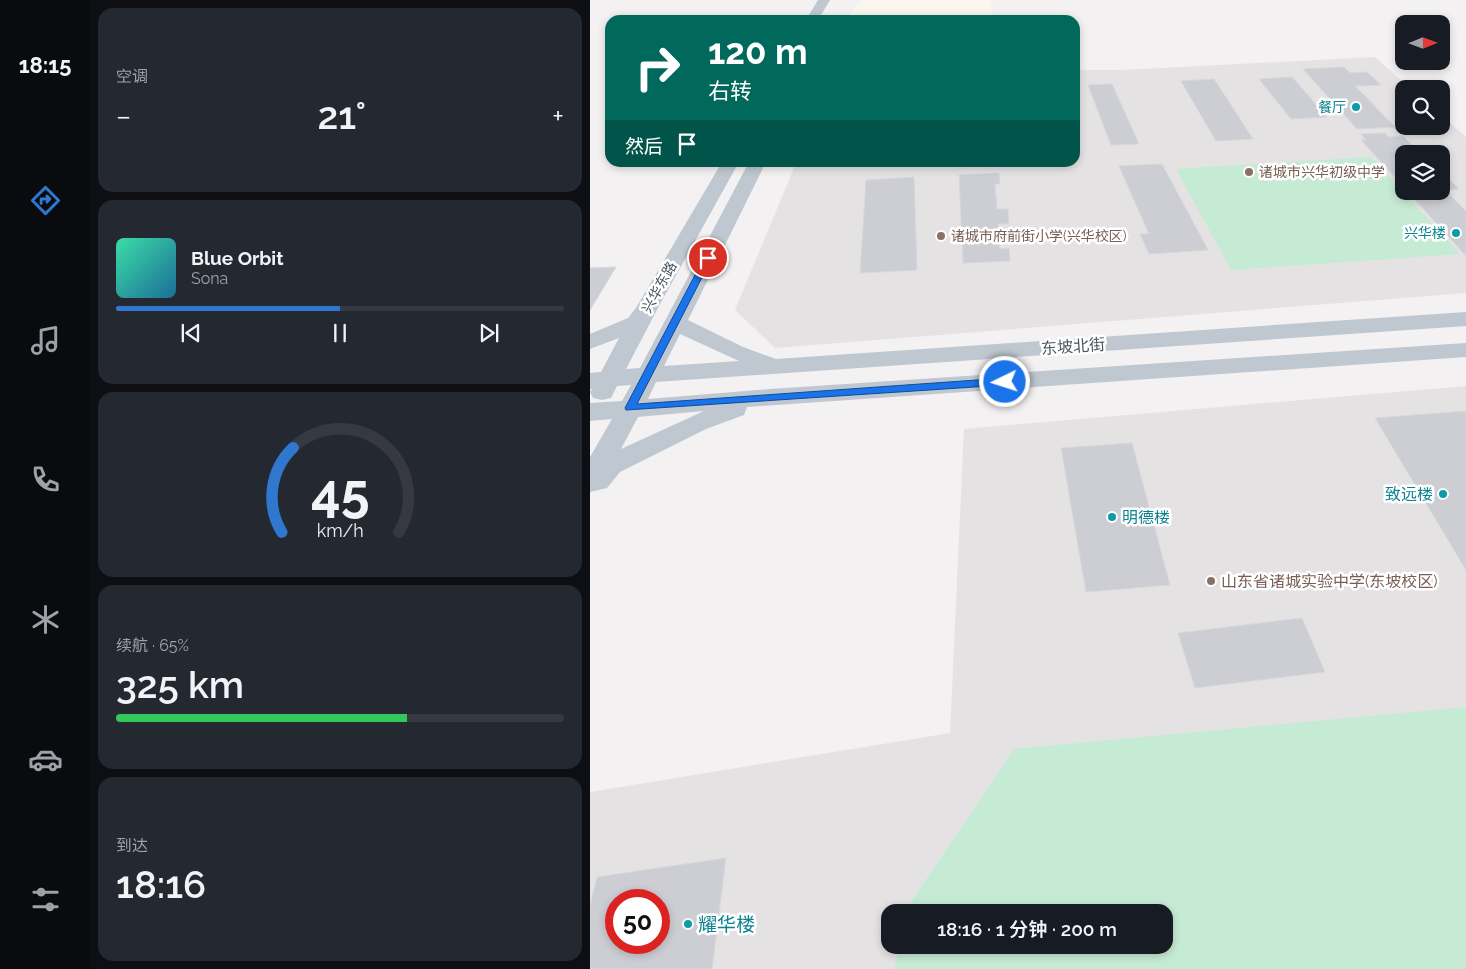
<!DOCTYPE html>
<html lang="zh">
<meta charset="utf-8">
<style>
body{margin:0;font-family:Raleway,"Noto Sans SC",sans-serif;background:#242831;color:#f1f3f6;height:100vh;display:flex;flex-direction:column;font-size:19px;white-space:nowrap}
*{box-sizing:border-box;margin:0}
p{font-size:16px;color:#9ea1a6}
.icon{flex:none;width:28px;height:28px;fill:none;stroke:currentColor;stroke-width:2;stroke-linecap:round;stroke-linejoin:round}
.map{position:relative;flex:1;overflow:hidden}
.panel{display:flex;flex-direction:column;gap:8px;padding:8px;background:#0d0f14;width:500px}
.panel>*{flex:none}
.banner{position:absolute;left:15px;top:15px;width:475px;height:152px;border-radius:15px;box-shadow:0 2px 8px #0003;background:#00695c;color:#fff;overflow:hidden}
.needle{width:32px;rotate:89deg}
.controls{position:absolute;left:805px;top:15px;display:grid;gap:10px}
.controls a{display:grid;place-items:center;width:55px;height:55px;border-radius:10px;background:#171b24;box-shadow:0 2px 8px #0003;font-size:25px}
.speed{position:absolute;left:15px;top:889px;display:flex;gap:10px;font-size:25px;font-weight:700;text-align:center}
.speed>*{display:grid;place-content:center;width:65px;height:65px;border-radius:50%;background:#171b24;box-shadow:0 2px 8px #0003;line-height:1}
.speed .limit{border:8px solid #d22;background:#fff;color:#111}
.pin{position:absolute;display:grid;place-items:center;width:42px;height:42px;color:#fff;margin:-21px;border:2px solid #fff;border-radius:50%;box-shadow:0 1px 5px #0007}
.me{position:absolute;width:55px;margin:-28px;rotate:266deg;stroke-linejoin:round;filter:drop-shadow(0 0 4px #0008)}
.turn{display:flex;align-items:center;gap:18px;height:105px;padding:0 20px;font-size:22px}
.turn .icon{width:65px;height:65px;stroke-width:2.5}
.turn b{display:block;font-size:35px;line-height:42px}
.then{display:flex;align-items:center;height:48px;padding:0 20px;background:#0003;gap:10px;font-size:19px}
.big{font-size:38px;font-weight:600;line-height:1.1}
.panel .widget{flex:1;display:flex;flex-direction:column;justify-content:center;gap:8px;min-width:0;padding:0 18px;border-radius:15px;background:#242831}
.panel .dial{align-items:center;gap:0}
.dial svg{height:130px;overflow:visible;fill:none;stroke:#363941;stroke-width:7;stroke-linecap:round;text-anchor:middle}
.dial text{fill:#f1f3f6;stroke:none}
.song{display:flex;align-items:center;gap:15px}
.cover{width:60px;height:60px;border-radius:8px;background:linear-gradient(135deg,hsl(160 70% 55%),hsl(200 70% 35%))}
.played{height:5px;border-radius:2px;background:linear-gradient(90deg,#2f77cf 50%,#363941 50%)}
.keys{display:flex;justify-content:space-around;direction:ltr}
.heat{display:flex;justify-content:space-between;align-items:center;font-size:28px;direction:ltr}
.charge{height:8px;border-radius:4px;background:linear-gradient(90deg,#34c759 65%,#363941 0)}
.trip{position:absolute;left:291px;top:904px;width:292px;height:50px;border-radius:15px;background:#171b24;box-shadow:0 2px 8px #0003;font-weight:600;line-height:50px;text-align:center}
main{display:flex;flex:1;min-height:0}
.dock{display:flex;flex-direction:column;width:90px;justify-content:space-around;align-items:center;background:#090b0e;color:#9ea1a6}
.dock .icon{width:35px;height:35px}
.dock .on{color:#2f77cf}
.dock b{font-size:22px;color:#f1f3f6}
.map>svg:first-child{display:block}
</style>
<main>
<nav class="dock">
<b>18:15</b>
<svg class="icon on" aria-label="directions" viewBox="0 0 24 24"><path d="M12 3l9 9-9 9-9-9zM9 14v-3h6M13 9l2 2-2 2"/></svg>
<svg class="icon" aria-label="music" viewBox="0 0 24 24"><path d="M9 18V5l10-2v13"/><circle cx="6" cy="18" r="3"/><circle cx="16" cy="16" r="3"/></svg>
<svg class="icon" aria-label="phone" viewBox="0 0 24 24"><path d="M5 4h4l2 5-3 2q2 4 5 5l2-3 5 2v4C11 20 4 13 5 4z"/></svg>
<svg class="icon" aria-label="climate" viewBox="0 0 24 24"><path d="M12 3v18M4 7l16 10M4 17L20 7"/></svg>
<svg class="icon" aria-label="car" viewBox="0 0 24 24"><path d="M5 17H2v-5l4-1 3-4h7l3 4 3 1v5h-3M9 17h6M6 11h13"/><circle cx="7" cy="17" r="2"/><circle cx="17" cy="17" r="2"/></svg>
<svg class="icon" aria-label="filters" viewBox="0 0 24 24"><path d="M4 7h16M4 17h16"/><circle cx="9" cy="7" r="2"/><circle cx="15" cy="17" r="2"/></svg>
</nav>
<section class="panel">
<div class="widget"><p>空调</p>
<div class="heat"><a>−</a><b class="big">21°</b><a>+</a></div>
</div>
<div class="widget">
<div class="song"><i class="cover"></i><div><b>Blue Orbit</b><p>Sona</p></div></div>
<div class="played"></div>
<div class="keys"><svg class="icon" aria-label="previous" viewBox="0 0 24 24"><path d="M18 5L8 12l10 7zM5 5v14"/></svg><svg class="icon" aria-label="pause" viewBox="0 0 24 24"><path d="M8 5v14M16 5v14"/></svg><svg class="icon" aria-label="next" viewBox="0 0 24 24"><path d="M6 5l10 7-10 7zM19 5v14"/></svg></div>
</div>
<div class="widget dial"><svg viewBox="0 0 100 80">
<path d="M14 69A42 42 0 1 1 86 69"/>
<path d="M14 69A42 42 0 0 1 21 17" stroke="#2f77cf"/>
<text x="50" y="56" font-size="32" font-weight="700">45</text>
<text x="50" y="72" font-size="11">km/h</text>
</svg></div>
<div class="widget"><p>续航 · 65%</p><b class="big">325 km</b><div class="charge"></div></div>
<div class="widget"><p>到达</p><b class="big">18:16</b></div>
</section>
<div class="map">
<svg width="876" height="969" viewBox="0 0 876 969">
<rect width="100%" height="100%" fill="#f3f1f1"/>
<!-- commercial -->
<path fill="#fbf7ee" d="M 271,0 L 401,0 L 402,20 L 256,20 Z"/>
<!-- education -->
<path fill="#e4e2e3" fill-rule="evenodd" d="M 785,57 L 821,89 L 814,89 L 814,126 L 851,126 L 851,115 L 876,137 L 876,293 L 185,348 L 145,310 L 206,163 L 485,162 L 485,70 L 532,70 ZM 814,154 L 851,154 L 851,191 L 814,191 Z
M 876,386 L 876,969 L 0,969 L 0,792 L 360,733 L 374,429 ZM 26,900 L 69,900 L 69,942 L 26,942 ZM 300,912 L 575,912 L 575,945 L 300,945 Z"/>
<!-- green -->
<path fill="#c6ebd4" d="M 781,157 L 870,254 L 641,270 L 586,169 Z
M 876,707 L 876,969 L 304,969 L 310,945 L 575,945 L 575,912 L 318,912 L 319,905 L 424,749 Z"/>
<!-- building -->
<path fill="#ccced3" stroke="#d6d8dc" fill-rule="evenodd" d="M 754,67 L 760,73 L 777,72 L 791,85 L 765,86 L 805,127 L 767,129 L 713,69 Z
M 702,77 L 737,117 L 701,119 L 669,79 Z
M 624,79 L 663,139 L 626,141 L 591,81 Z
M 522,84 L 549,144 L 521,145 L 498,85 Z
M 795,133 L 799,137 L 813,136 L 831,154 L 814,154 L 814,187 L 771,140 L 776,140 L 771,134 Z
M 572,164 L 618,250 L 559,254 L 550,234 L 559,234 L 529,166 Z
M 851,171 L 869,189 L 855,190 L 876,211 L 876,256 L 817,191 L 851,191 Z
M 409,173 L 410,184 L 405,184 L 407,209 L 418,209 L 419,224 L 408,224 L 410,249 L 419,248 L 420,261 L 373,263 L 369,175 Z
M 324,177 L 327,270 L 270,273 L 276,180 Z
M 26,267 L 0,310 L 0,268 Z
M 876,411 L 876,570 L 785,418 Z
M 542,443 L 580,585 L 496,592 L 471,448 Z
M 712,618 L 735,672 L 605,688 L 588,633 Z
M 136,858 L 122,969 L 0,969 L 0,906 L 7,877 ZM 26,900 L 69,900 L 69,942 L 26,942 Z"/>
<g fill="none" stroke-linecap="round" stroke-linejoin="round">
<!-- secondary -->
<path fill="#bfc8d0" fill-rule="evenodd" d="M 228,0 L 240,0 L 228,20 L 216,20 Z
M 132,162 L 149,162 L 70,304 L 36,369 L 50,368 L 159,162 L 176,162 L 98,320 L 153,347 L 186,359 L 876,312 L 876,326 L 66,382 L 58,399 L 180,389 L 876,343 L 876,357 L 157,407 L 154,415 L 116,429 L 30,472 L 17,488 L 0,492 L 0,457 L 22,419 L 0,421 L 0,403 L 32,401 L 41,385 L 27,386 L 21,398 L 12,400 L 3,398 L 0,392 L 2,389 L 0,389 L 0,373 L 11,372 L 29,338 L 0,349 L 0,334 L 38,318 L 46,308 ZM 90,334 L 149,361 L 74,366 ZM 114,411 L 31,449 L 48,417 Z"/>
</g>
<!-- route -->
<path fill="#1a73e8" stroke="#114b97" d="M 115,256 L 122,258 L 47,404 L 415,378 L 420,382 L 415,385 L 36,410 L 35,408 Z"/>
<!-- markers -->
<g fill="#0f9aa8" stroke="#fff" stroke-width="2">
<circle cx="766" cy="107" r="5"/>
<circle cx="866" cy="233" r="5"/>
<circle cx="853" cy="494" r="5"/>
<circle cx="522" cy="517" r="5"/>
<circle cx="98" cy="924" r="5"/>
</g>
<g fill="#8d6e63" stroke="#fff" stroke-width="2">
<circle cx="659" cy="172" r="5"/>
<circle cx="351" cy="236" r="5"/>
<circle cx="621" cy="581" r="5"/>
</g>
<g text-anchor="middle" stroke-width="5" stroke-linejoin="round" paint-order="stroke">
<!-- far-culture labels -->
<g font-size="14" fill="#0d838f" stroke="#fff" text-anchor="end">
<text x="756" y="112">餐厅</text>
<text x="856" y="238">兴华楼</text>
</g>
<!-- far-education labels -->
<g font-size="14" fill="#785e54" stroke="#fff" text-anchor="start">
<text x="669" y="177">诸城市兴华初级中学</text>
<text x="361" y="241">诸城市府前街小学(兴华校区)</text>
</g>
<!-- far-street labels -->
<g font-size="14" fill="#4b545c" stroke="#fff">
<text transform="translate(69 287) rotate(-61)" y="5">兴华东路</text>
</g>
<!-- street labels -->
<g font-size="16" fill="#4b545c" stroke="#fff">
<text transform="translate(483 346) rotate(-4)" y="6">东坡北街</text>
</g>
<!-- culture labels -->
<g font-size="16" fill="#0d838f" stroke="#fff" text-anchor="end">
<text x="843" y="500">致远楼</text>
<text x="532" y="523" text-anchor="start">明德楼</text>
</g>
<!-- education labels -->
<g font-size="16" fill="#785e54" stroke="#fff" text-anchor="start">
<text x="631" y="587">山东省诸城实验中学(东坡校区)</text>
</g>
<!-- near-culture labels -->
<g font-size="19" fill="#0d838f" stroke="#fff" text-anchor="start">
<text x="108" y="931">耀华楼</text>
</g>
</g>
</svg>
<div class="controls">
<a><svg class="needle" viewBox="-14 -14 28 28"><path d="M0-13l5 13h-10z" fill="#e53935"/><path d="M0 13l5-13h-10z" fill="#9ea1a6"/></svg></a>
<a><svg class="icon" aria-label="search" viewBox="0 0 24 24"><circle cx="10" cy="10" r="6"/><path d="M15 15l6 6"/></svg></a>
<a><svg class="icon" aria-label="layers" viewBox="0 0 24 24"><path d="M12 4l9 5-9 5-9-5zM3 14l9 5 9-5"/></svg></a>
</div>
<div class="speed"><div class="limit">50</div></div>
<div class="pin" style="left:118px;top:258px;background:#d93025"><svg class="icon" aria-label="arrive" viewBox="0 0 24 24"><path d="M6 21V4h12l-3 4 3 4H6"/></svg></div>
<svg class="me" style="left:415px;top:382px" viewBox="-20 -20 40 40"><circle r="17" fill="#1a73e8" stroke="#fff" stroke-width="3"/><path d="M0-11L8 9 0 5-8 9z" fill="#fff"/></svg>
<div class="trip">18:16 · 1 分钟 · 200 m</div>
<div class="banner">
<div class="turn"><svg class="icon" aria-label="right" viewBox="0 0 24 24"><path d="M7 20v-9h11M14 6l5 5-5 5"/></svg><div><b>120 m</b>右转</div></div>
<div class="then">然后<svg class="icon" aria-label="arrive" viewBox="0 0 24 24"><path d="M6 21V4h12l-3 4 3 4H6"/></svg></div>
</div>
</div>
</main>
